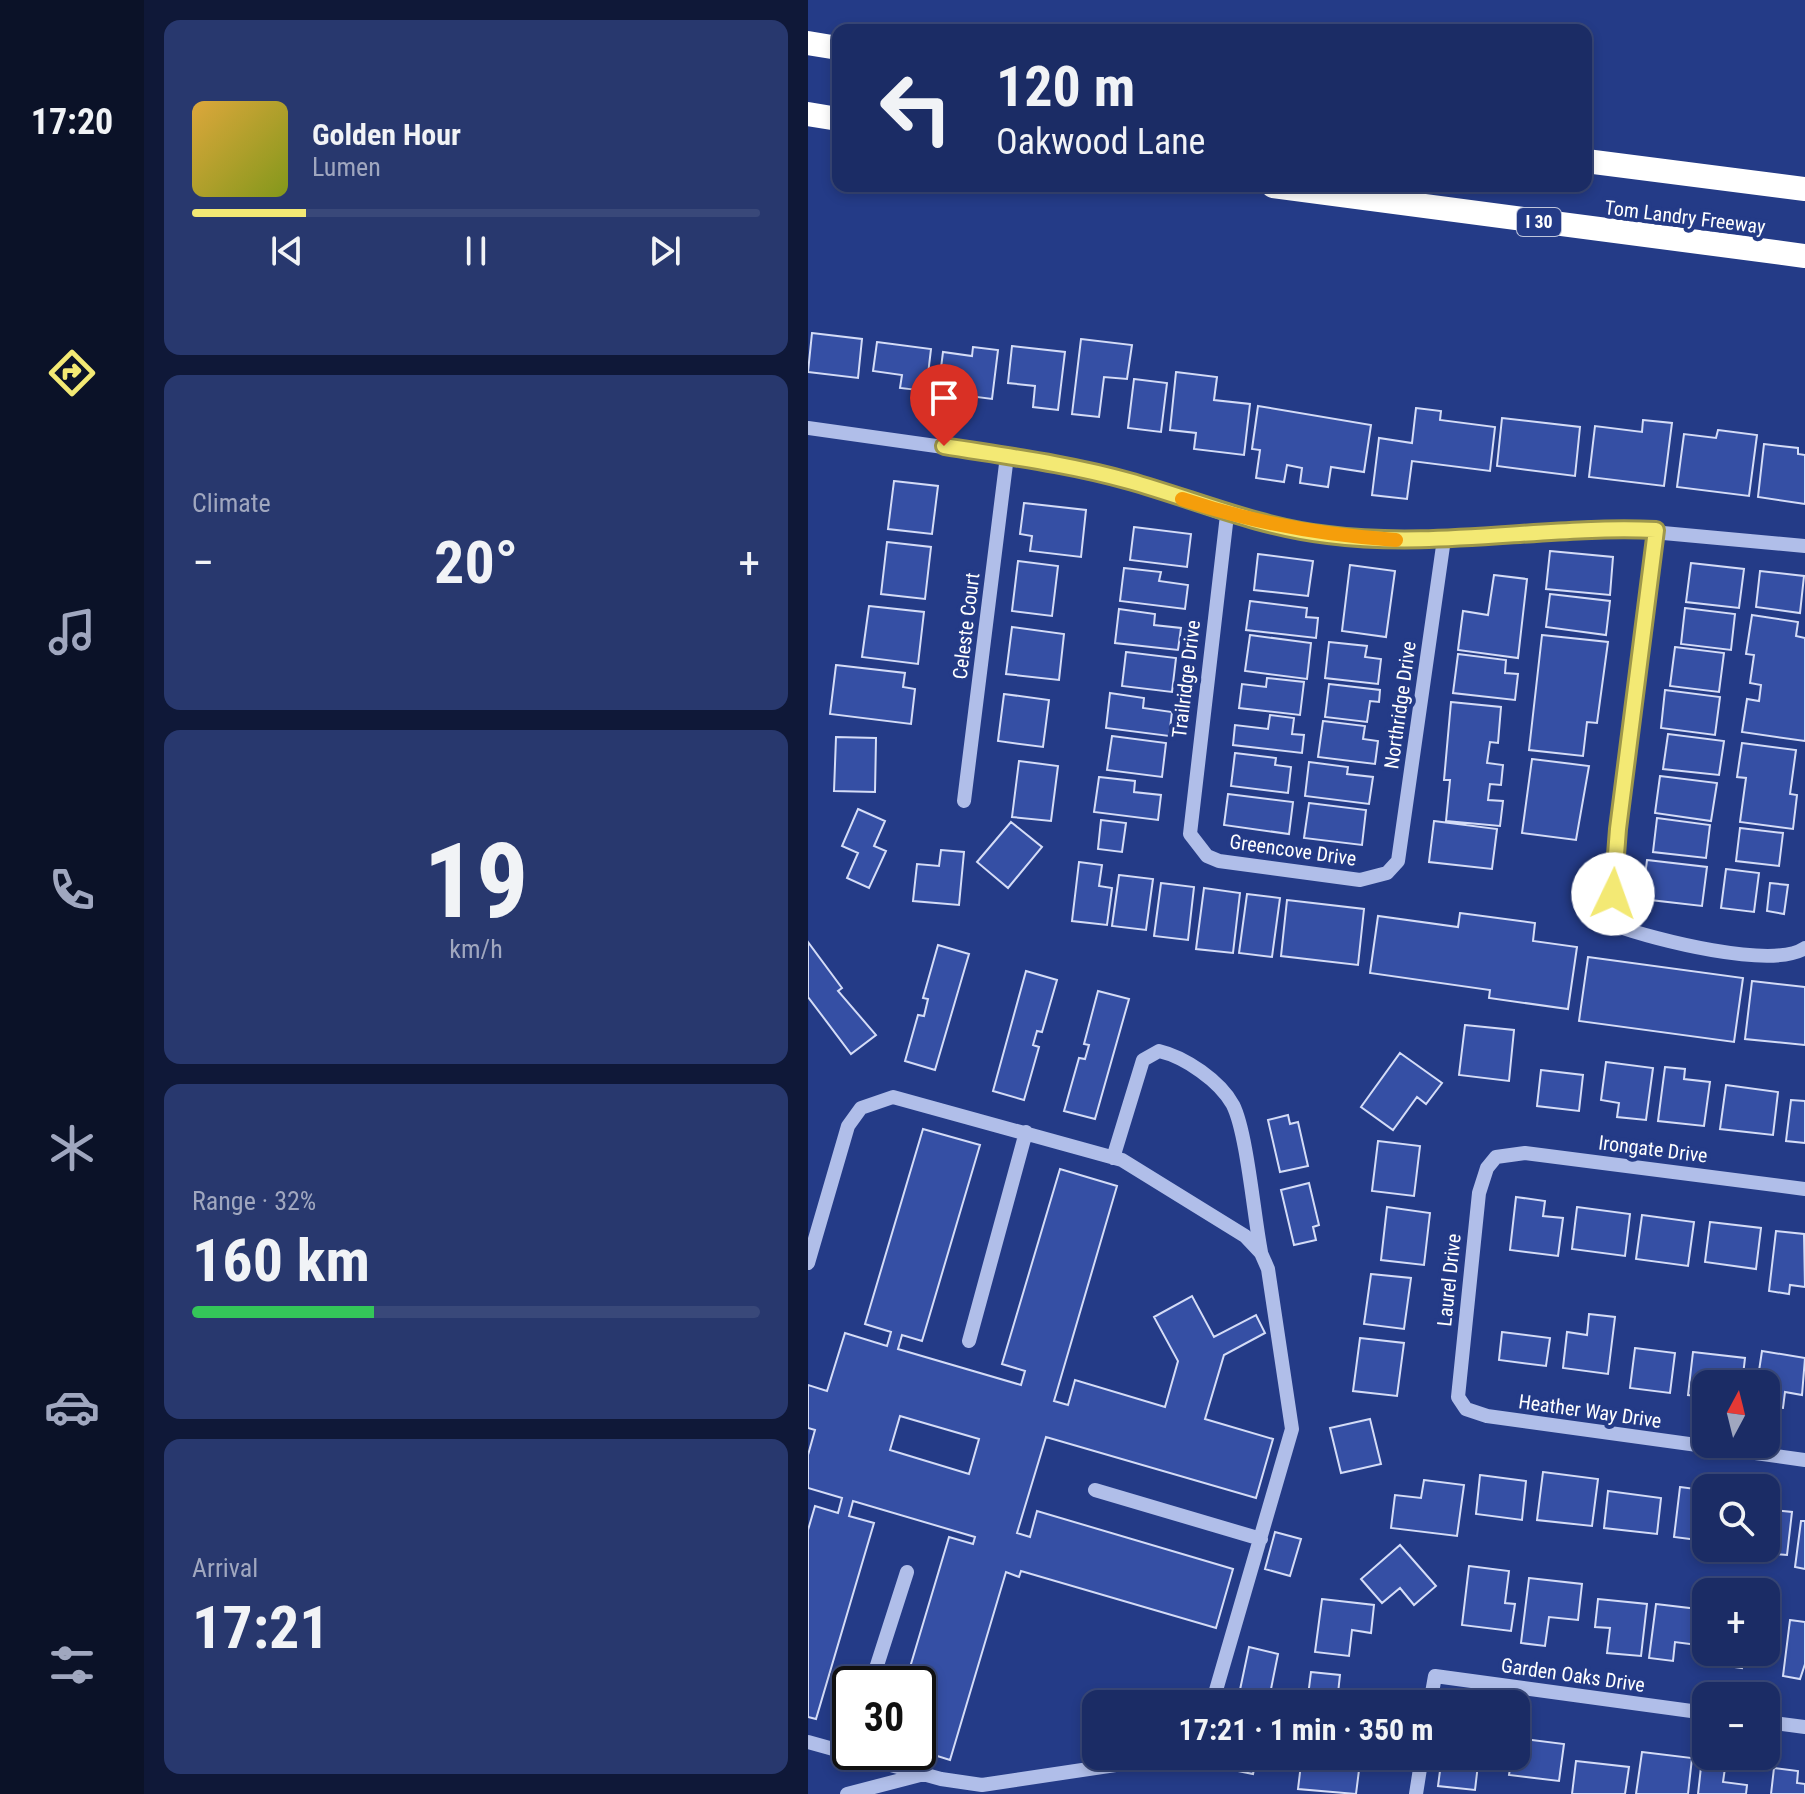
<!DOCTYPE html>
<meta charset="utf-8">
<style>
body{margin:0;font-family:"Roboto Condensed",sans-serif;background:#28386e;color:#f1f3f6;height:100vh;display:flex;flex-direction:column;font-size:30px;white-space:nowrap}
*{box-sizing:border-box;margin:0}
p{font-size:26px;color:#a0a7bf}
.icon{flex:none;width:44px;height:44px;fill:none;stroke:currentColor;stroke-width:2;stroke-linecap:round;stroke-linejoin:round}
.map{position:relative;flex:1;overflow:hidden}
.drawer{display:flex;flex-direction:column;gap:20px;padding:20px;background:#0f1838;width:664px}
.drawer>*{flex:none}
.guide{position:absolute;left:24px;top:24px;width:760px;height:168px;border-radius:16px;box-shadow:0 4px 12px #0003,0 0 0 2px #394879;background:#1b2c65;color:#f1f3f6;overflow:hidden}
.needle{width:52px;rotate:7deg}
.controls{position:absolute;left:884px;top:1370px;display:grid;gap:16px}
.controls a{display:grid;place-items:center;width:88px;height:88px;border-radius:16px;background:#1b2c65;box-shadow:0 4px 12px #0003,0 0 0 2px #394879;font-size:40px}
.speed{position:absolute;left:24px;top:1666px;display:flex;gap:16px;font-size:40px;font-weight:700;text-align:center}
.speed>*{display:grid;place-content:center;width:104px;height:104px;border-radius:50%;background:#1b2c65;box-shadow:0 4px 12px #0003,0 0 0 2px #394879;line-height:1}
.speed .limit{border:4px solid #111;border-radius:12px;background:#fff;color:#111}
.pin{position:absolute;display:grid;place-items:center;width:68px;height:68px;color:#fff;margin:-82px -34px;border-radius:50% 50% 50% 0;rotate:-45deg;box-shadow:0 0 8px #0007}
.pin .icon{rotate:45deg}
.me{position:absolute;width:88px;margin:-44px;rotate:3deg;stroke-linejoin:round;filter:drop-shadow(0 0 6px #0008)}
.turn{display:flex;align-items:center;gap:28px;height:168px;padding:0 32px;font-size:36px}
.turn .icon{width:104px;height:104px;stroke-width:2.5}
.turn b{display:block;font-size:56px;line-height:68px}
.big{font-size:60px;font-weight:700;line-height:1.1}
.drawer .card{flex:1;display:flex;flex-direction:column;justify-content:center;gap:12px;min-width:0;padding:0 28px;border-radius:16px;background:#28386e}
.drawer .dial{align-items:center;gap:0}
.dial b{font-size:104px;line-height:1}
.song{display:flex;align-items:center;gap:24px}
.cover{width:96px;height:96px;border-radius:12px;background:linear-gradient(135deg,hsl(40 70% 55%),hsl(70 70% 35%))}
.played{height:8px;border-radius:4px;background:linear-gradient(90deg,#f3e974 20%,#394879 20%)}
.keys{display:flex;justify-content:space-around;direction:ltr}
.heat{display:flex;justify-content:space-between;align-items:center;font-size:44px;direction:ltr}
.charge{height:12px;border-radius:6px;background:linear-gradient(90deg,#34c759 32%,#394879 0)}
.trip{position:absolute;left:274px;top:1690px;width:448px;height:80px;border-radius:16px;background:#1b2c65;box-shadow:0 4px 12px #0003,0 0 0 2px #394879;font-weight:700;line-height:80px;text-align:center}
main{display:flex;flex:1;min-height:0}
.tab-bar{display:flex;flex-direction:column;width:144px;justify-content:space-around;align-items:center;background:#0b1228;color:#a0a7bf}
.tab-bar .icon{width:56px;height:56px}
.tab-bar .on{color:#f3e974}
.tab-bar b{font-size:36px;color:#f1f3f6}
.map>svg:first-child{display:block}
</style>
<main>
<nav class="tab-bar">
<b>17:20</b>
<svg class="icon on" aria-label="directions" viewBox="0 0 24 24"><path d="M12 3l9 9-9 9-9-9zM9 14v-3h6M13 9l2 2-2 2"/></svg>
<svg class="icon" aria-label="music" viewBox="0 0 24 24"><path d="M9 18V5l10-2v13"/><circle cx="6" cy="18" r="3"/><circle cx="16" cy="16" r="3"/></svg>
<svg class="icon" aria-label="phone" viewBox="0 0 24 24"><path d="M5 4h4l2 5-3 2q2 4 5 5l2-3 5 2v4C11 20 4 13 5 4z"/></svg>
<svg class="icon" aria-label="climate" viewBox="0 0 24 24"><path d="M12 3v18M4 7l16 10M4 17L20 7"/></svg>
<svg class="icon" aria-label="car" viewBox="0 0 24 24"><path d="M5 17H2v-5l4-1 3-4h7l3 4 3 1v5h-3M9 17h6M6 11h13"/><circle cx="7" cy="17" r="2"/><circle cx="17" cy="17" r="2"/></svg>
<svg class="icon" aria-label="filters" viewBox="0 0 24 24"><path d="M4 7h16M4 17h16"/><circle cx="9" cy="7" r="2"/><circle cx="15" cy="17" r="2"/></svg>
</nav>
<section class="drawer">
<div class="card">
<div class="song"><i class="cover"></i><div><b>Golden Hour</b><p>Lumen</p></div></div>
<div class="played"></div>
<div class="keys"><svg class="icon" aria-label="previous" viewBox="0 0 24 24"><path d="M18 5L8 12l10 7zM5 5v14"/></svg><svg class="icon" aria-label="pause" viewBox="0 0 24 24"><path d="M8 5v14M16 5v14"/></svg><svg class="icon" aria-label="next" viewBox="0 0 24 24"><path d="M6 5l10 7-10 7zM19 5v14"/></svg></div>
</div>
<div class="card"><p>Climate</p>
<div class="heat"><a>−</a><b class="big">20°</b><a>+</a></div>
</div>
<div class="card dial"><b>19</b><p>km/h</p></div>
<div class="card"><p>Range · 32%</p><b class="big">160 km</b><div class="charge"></div></div>
<div class="card"><p>Arrival</p><b class="big">17:21</b></div>
</section>
<div class="map">
<svg width="997" height="1794" viewBox="0 0 997 1794">
<rect width="100%" height="100%" fill="#243b87"/>
<!-- building -->
<path fill="#354fa4" stroke="#d4dcf7" stroke-width="2" fill-rule="evenodd" d="M 4,333 L 54,339 L 50,378 L 0,372 Z
M 273,339 L 324,345 L 319,379 L 296,377 L 291,417 L 264,414 Z
M 69,342 L 123,349 L 118,391 L 92,388 L 94,375 L 65,371 Z
M 204,346 L 257,352 L 250,410 L 225,407 L 227,386 L 200,383 Z
M 165,347 L 190,350 L 184,399 L 130,392 L 135,352 L 164,356 Z
M 368,372 L 409,377 L 406,400 L 442,404 L 436,455 L 386,449 L 388,433 L 362,430 Z
M 326,379 L 359,383 L 353,432 L 320,428 Z
M 450,406 L 563,425 L 556,472 L 523,467 L 520,487 L 492,483 L 494,468 L 479,465 L 476,482 L 448,478 L 452,450 L 444,449 Z
M 608,408 L 633,411 L 632,420 L 687,427 L 682,471 L 604,461 L 599,499 L 564,495 L 571,438 L 604,443 Z
M 694,418 L 772,427 L 767,476 L 689,466 Z
M 835,420 L 864,423 L 856,486 L 781,477 L 787,426 L 834,432 Z
M 910,430 L 949,435 L 941,496 L 869,487 L 876,434 L 908,438 Z
M 956,444 L 990,448 L 990,454 L 997,455 L 997,504 L 950,497 Z
M 86,481 L 130,486 L 124,534 L 80,529 Z
M 216,503 L 278,510 L 273,557 L 222,551 L 224,536 L 212,534 Z
M 326,527 L 383,534 L 379,567 L 322,560 Z
M 79,542 L 123,547 L 117,599 L 73,594 Z
M 742,551 L 805,557 L 802,595 L 738,589 Z
M 450,554 L 505,561 L 500,596 L 446,590 Z
M 210,561 L 250,566 L 244,616 L 204,611 Z
M 883,563 L 936,569 L 931,608 L 878,602 Z
M 542,565 L 587,571 L 578,637 L 534,631 Z
M 316,568 L 353,572 L 351,581 L 380,585 L 377,609 L 312,601 Z
M 952,571 L 996,576 L 992,613 L 948,607 Z
M 686,575 L 719,579 L 710,658 L 650,650 L 655,611 L 680,615 Z
M 742,594 L 802,601 L 798,635 L 738,627 Z
M 442,601 L 499,608 L 498,617 L 510,618 L 508,638 L 438,630 Z
M 61,606 L 116,612 L 110,664 L 54,657 Z
M 877,608 L 927,614 L 923,650 L 873,644 Z
M 311,609 L 347,614 L 346,625 L 373,628 L 370,650 L 307,643 Z
M 944,615 L 990,622 L 988,636 L 997,638 L 997,741 L 934,732 L 939,699 L 951,701 L 953,685 L 942,683 L 946,655 L 938,654 Z
M 204,627 L 256,634 L 251,680 L 198,674 Z
M 442,635 L 503,643 L 499,679 L 437,671 Z
M 734,635 L 800,642 L 789,723 L 779,722 L 775,756 L 721,750 Z
M 521,642 L 559,646 L 557,657 L 573,659 L 570,684 L 517,678 Z
M 867,647 L 916,653 L 911,692 L 862,686 Z
M 318,652 L 368,658 L 364,692 L 314,686 Z
M 650,654 L 698,660 L 697,673 L 710,674 L 707,700 L 645,693 Z
M 28,665 L 97,673 L 95,687 L 107,689 L 103,724 L 22,714 Z
M 459,678 L 496,682 L 492,715 L 431,708 L 434,684 L 458,687 Z
M 521,684 L 572,690 L 571,702 L 562,701 L 559,722 L 517,717 Z
M 857,690 L 912,697 L 907,735 L 853,728 Z
M 302,693 L 336,698 L 335,708 L 364,712 L 361,736 L 298,728 Z
M 196,694 L 241,700 L 235,747 L 190,741 Z
M 643,702 L 693,707 L 690,743 L 682,742 L 679,763 L 695,765 L 693,785 L 682,784 L 680,800 L 695,801 L 692,826 L 638,821 L 642,780 L 636,780 Z
M 462,715 L 486,718 L 484,734 L 496,735 L 494,753 L 425,745 L 427,725 L 460,729 Z
M 515,721 L 557,726 L 555,739 L 570,741 L 567,764 L 510,757 Z
M 860,734 L 916,741 L 911,775 L 855,769 Z
M 304,736 L 358,743 L 354,777 L 299,770 Z
M 28,737 L 68,738 L 67,792 L 26,791 Z
M 934,743 L 988,750 L 982,794 L 989,795 L 985,829 L 932,822 L 938,778 L 929,777 Z
M 427,753 L 468,758 L 467,765 L 483,767 L 480,793 L 423,786 Z
M 724,759 L 781,766 L 768,840 L 714,833 Z
M 211,761 L 250,766 L 243,821 L 204,817 Z
M 501,762 L 540,767 L 539,774 L 565,777 L 561,804 L 497,796 Z
M 852,776 L 909,783 L 903,821 L 847,813 Z
M 291,777 L 327,781 L 326,792 L 353,795 L 350,820 L 286,812 Z
M 420,794 L 485,802 L 481,834 L 416,825 Z
M 501,803 L 558,810 L 554,845 L 496,838 Z
M 50,809 L 77,821 L 66,846 L 78,851 L 61,888 L 39,878 L 50,853 L 34,846 Z
M 849,818 L 902,825 L 898,858 L 845,852 Z
M 293,820 L 318,823 L 314,852 L 290,849 Z
M 626,821 L 689,829 L 684,869 L 621,862 Z
M 203,822 L 234,847 L 200,888 L 169,862 Z
M 932,828 L 975,833 L 971,866 L 928,861 Z
M 133,850 L 156,852 L 151,905 L 105,901 L 109,864 L 131,866 Z
M 839,860 L 899,867 L 894,906 L 834,899 Z
M 271,862 L 294,865 L 291,886 L 304,888 L 299,925 L 264,921 Z
M 918,869 L 951,873 L 946,912 L 913,908 Z
M 311,875 L 345,879 L 338,930 L 304,926 Z
M 353,883 L 386,887 L 380,940 L 346,936 Z
M 962,883 L 980,885 L 976,914 L 959,911 Z
M 396,888 L 432,893 L 425,953 L 388,949 Z
M 439,894 L 472,898 L 464,957 L 431,953 Z
M 479,900 L 556,909 L 550,965 L 473,956 Z
M 652,913 L 727,923 L 725,941 L 769,947 L 760,1009 L 681,998 L 682,990 L 562,973 L 570,916 L 650,927 Z
M 0,942 L 34,988 L 30,991 L 68,1035 L 43,1054 L 0,997 Z
M 130,945 L 161,954 L 127,1070 L 97,1061 L 110,1015 L 116,1016 L 120,999 L 115,998 Z
M 780,957 L 935,978 L 926,1042 L 771,1021 Z
M 218,971 L 249,980 L 234,1032 L 229,1031 L 225,1045 L 231,1047 L 216,1100 L 185,1091 Z
M 944,981 L 997,987 L 997,1045 L 937,1039 Z
M 290,991 L 321,999 L 287,1119 L 256,1111 L 271,1058 L 277,1059 L 281,1045 L 276,1044 Z
M 657,1025 L 706,1030 L 701,1081 L 651,1075 Z
M 592,1053 L 634,1083 L 618,1104 L 609,1097 L 585,1130 L 553,1107 Z
M 798,1062 L 845,1068 L 838,1120 L 809,1117 L 811,1103 L 793,1100 Z
M 857,1067 L 877,1069 L 876,1079 L 902,1082 L 896,1126 L 850,1121 Z
M 733,1070 L 775,1075 L 771,1111 L 729,1106 Z
M 918,1085 L 970,1092 L 965,1135 L 912,1129 Z
M 983,1100 L 997,1101 L 997,1143 L 978,1141 Z
M 480,1115 L 482,1124 L 490,1122 L 500,1166 L 472,1172 L 460,1120 Z
M 115,1129 L 172,1145 L 114,1341 L 94,1335 L 90,1349 L 213,1385 L 217,1371 L 194,1364 L 252,1169 L 309,1186 L 246,1401 L 260,1405 L 267,1380 L 357,1407 L 370,1361 L 346,1317 L 384,1296 L 406,1337 L 448,1315 L 457,1333 L 416,1355 L 397,1419 L 465,1439 L 448,1498 L 238,1437 L 209,1533 L 222,1537 L 229,1511 L 425,1569 L 408,1628 L 213,1571 L 211,1577 L 198,1572 L 142,1760 L 110,1750 L 110,1684 L 97,1684 L 141,1537 L 165,1544 L 167,1537 L 45,1501 L 41,1516 L 66,1523 L 8,1719 L 0,1717 L 0,1530 L 7,1506 L 30,1513 L 34,1498 L 0,1488 L 0,1455 L 7,1430 L 0,1428 L 0,1385 L 19,1391 L 37,1333 L 79,1346 L 83,1332 L 57,1324 ZM 92,1416 L 171,1439 L 161,1474 L 82,1450 Z
M 570,1141 L 612,1146 L 606,1196 L 564,1191 Z
M 501,1183 L 511,1225 L 505,1227 L 508,1240 L 486,1245 L 473,1190 Z
M 708,1197 L 737,1201 L 735,1216 L 755,1218 L 750,1256 L 702,1250 Z
M 579,1207 L 622,1213 L 616,1265 L 573,1260 Z
M 769,1207 L 822,1214 L 817,1256 L 764,1249 Z
M 834,1215 L 886,1222 L 880,1266 L 828,1259 Z
M 902,1222 L 953,1228 L 948,1269 L 897,1262 Z
M 968,1231 L 996,1234 L 997,1287 L 982,1285 L 981,1294 L 961,1291 Z
M 563,1274 L 603,1278 L 596,1329 L 556,1324 Z
M 781,1314 L 807,1317 L 800,1374 L 755,1368 L 759,1332 L 779,1335 Z
M 694,1332 L 742,1338 L 738,1366 L 691,1360 Z
M 552,1338 L 596,1343 L 589,1396 L 545,1391 Z
M 827,1348 L 867,1353 L 862,1393 L 822,1388 Z
M 954,1351 L 997,1358 L 994,1395 L 977,1392 L 975,1408 L 958,1406 L 958,1384 L 949,1384 Z
M 885,1352 L 937,1358 L 934,1384 L 898,1384 L 898,1397 L 880,1395 Z
M 562,1419 L 573,1464 L 533,1473 L 522,1428 Z
M 735,1472 L 790,1479 L 784,1526 L 729,1520 Z
M 672,1475 L 718,1481 L 714,1520 L 668,1514 Z
M 616,1480 L 656,1485 L 649,1536 L 583,1528 L 587,1495 L 613,1498 Z
M 872,1487 L 888,1489 L 887,1499 L 898,1500 L 898,1541 L 866,1537 Z
M 800,1491 L 853,1498 L 849,1534 L 796,1528 Z
M 958,1509 L 984,1512 L 979,1555 L 926,1550 L 958,1548 Z
M 993,1521 L 997,1521 L 997,1569 L 987,1567 Z
M 467,1532 L 493,1539 L 482,1576 L 457,1569 Z
M 592,1545 L 628,1586 L 606,1605 L 592,1588 L 574,1603 L 553,1579 Z
M 661,1566 L 701,1571 L 697,1603 L 707,1604 L 703,1631 L 654,1625 Z
M 721,1578 L 774,1584 L 770,1620 L 741,1617 L 737,1646 L 713,1643 Z
M 514,1599 L 566,1605 L 563,1633 L 544,1630 L 541,1656 L 507,1652 Z
M 790,1599 L 839,1604 L 833,1656 L 799,1653 L 802,1628 L 787,1627 Z
M 848,1604 L 898,1610 L 898,1646 L 867,1642 L 865,1661 L 841,1658 Z
M 958,1608 L 970,1609 L 965,1654 L 951,1652 L 958,1652 Z
M 982,1620 L 997,1622 L 997,1664 L 992,1679 L 975,1676 Z
M 441,1647 L 470,1654 L 460,1704 L 429,1704 Z
M 914,1652 L 936,1652 L 934,1668 L 912,1665 Z
M 503,1672 L 532,1675 L 529,1702 L 551,1704 L 499,1704 Z
M 708,1738 L 756,1744 L 751,1781 L 701,1775 L 704,1756 L 708,1756 Z
M 834,1752 L 884,1758 L 880,1794 L 828,1794 Z
M 418,1756 L 449,1756 L 445,1774 L 415,1768 Z
M 494,1756 L 532,1756 L 531,1767 L 551,1770 L 548,1794 L 490,1789 Z
M 634,1756 L 671,1756 L 667,1790 L 630,1786 Z
M 894,1758 L 918,1761 L 915,1782 L 939,1785 L 938,1794 L 890,1794 Z
M 768,1761 L 821,1767 L 817,1794 L 764,1794 Z
M 966,1768 L 990,1771 L 989,1783 L 997,1784 L 997,1794 L 963,1794 Z"/>
<g fill="none" stroke-linecap="round" stroke-linejoin="round">
<!-- minor -->
<path stroke="#b0bee9" stroke-width="14" d="M 0,428 L 199,456 L 320,481 L 419,515 L 523,536 L 636,539 L 790,527 L 997,546
M 419,515 L 382,834 L 399,856 L 411,861 L 552,880 L 579,873 L 590,861 L 636,539
M 848,530 L 810,829 L 805,912 L 809,926 C 845,939 964,970 997,948
M 156,801 L 199,456
M 305,1158 L 335,1060 L 351,1051 C 377,1057 412,1081 425,1105 C 439,1133 446,1217 453,1252
M 997,1189 L 717,1153 L 688,1157 L 679,1168 L 671,1193 L 650,1397 L 658,1409 L 679,1416 L 997,1460
M 0,1263 L 40,1126 L 53,1108 L 85,1097 L 314,1160 L 437,1236 L 453,1253 L 460,1269 L 484,1429 L 404,1704
M 161,1341 L 218,1132
M 287,1490 L 453,1539
M 63,1684 L 99,1572
M 622,1704 L 627,1676 L 898,1713
M 958,1722 L 997,1727
M 0,1742 L 133,1779 L 174,1785 L 368,1756
M 39,1794 L 116,1774
M 608,1794 L 614,1756"/>
<!-- highway -->
<path stroke="#fff" stroke-width="24" d="M 0,43 L 30,48
M 0,114 L 30,119
M 778,161 L 997,189
M 465,186 L 997,256"/>
</g>
<g fill="none" stroke-linecap="round" stroke-linejoin="round">
<defs>
<path id="route" d="M 136,446 C 197,456 261,464 321,481 C 388,500 450,527 520,535 C 629,549 738,525 848,530 L 810,829 L 805,894"/>
</defs>
<!-- route casing -->
<use href="#route" stroke="#9e974b" stroke-width="20"/>
<!-- route -->
<use href="#route" stroke="#f3e974" stroke-width="14"/>
<!-- slow -->
<path stroke="#f59e0b" stroke-width="14" d="M 374,499 C 445,523 513,535 588,540"/>
</g>
<g text-anchor="middle" stroke-width="8" stroke-linejoin="round" paint-order="stroke">
<!-- shield labels -->
<rect fill="#243b87" stroke="#bdc4db" stroke-width="2" x="709" y="208" width="44" height="28" rx="6"/>
<g font-size="18" font-weight="bold" fill="#fff">
<text x="731" y="228">I 30</text>
</g>
<!-- street labels -->
<g font-size="20" fill="#fff" stroke="#243b87">
<text transform="translate(877 217) rotate(7)" y="7">Tom Landry Freeway</text>
<text transform="translate(158 626) rotate(-83)" y="7">Celeste Court</text>
<text transform="translate(378 679) rotate(-83)" y="7">Trailridge Drive</text>
<text transform="translate(592 705) rotate(-82)" y="7">Northridge Drive</text>
<text transform="translate(485 850) rotate(8)" y="7">Greencove Drive</text>
<text transform="translate(845 1149) rotate(7)" y="7">Irongate Drive</text>
<text transform="translate(641 1280) rotate(-84)" y="7">Laurel Drive</text>
<text transform="translate(782 1411) rotate(8)" y="7">Heather Way Drive</text>
<text transform="translate(765 1675) rotate(8)" y="7">Garden Oaks Drive</text>
</g>
</g>
</svg>
<div class="controls">
<a><svg class="needle" viewBox="-14 -14 28 28"><path d="M0-13l5 13h-10z" fill="#e53935"/><path d="M0 13l5-13h-10z" fill="#a0a7bf"/></svg></a>
<a><svg class="icon" aria-label="search" viewBox="0 0 24 24"><circle cx="10" cy="10" r="6"/><path d="M15 15l6 6"/></svg></a>
<a>+</a>
<a>−</a>
</div>
<div class="speed"><div class="limit">30</div></div>
<div class="pin" style="left:136px;top:446px;background:#d93025"><svg class="icon" aria-label="arrive" viewBox="0 0 24 24"><path d="M6 21V4h12l-3 4 3 4H6"/></svg></div>
<svg class="me" style="left:805px;top:894px" viewBox="-20 -20 40 40"><circle r="19" fill="#fff"/><path d="M0-13L10 11 0 6-10 11z" fill="#f3e974"/></svg>
<div class="trip">17:21 · 1 min · 350 m</div>
<div class="guide">
<div class="turn"><svg class="icon" aria-label="left" viewBox="0 0 24 24"><path d="M17 20v-9H6M10 6l-5 5 5 5"/></svg><div><b>120 m</b>Oakwood Lane</div></div>
</div>
</div>
</main>
